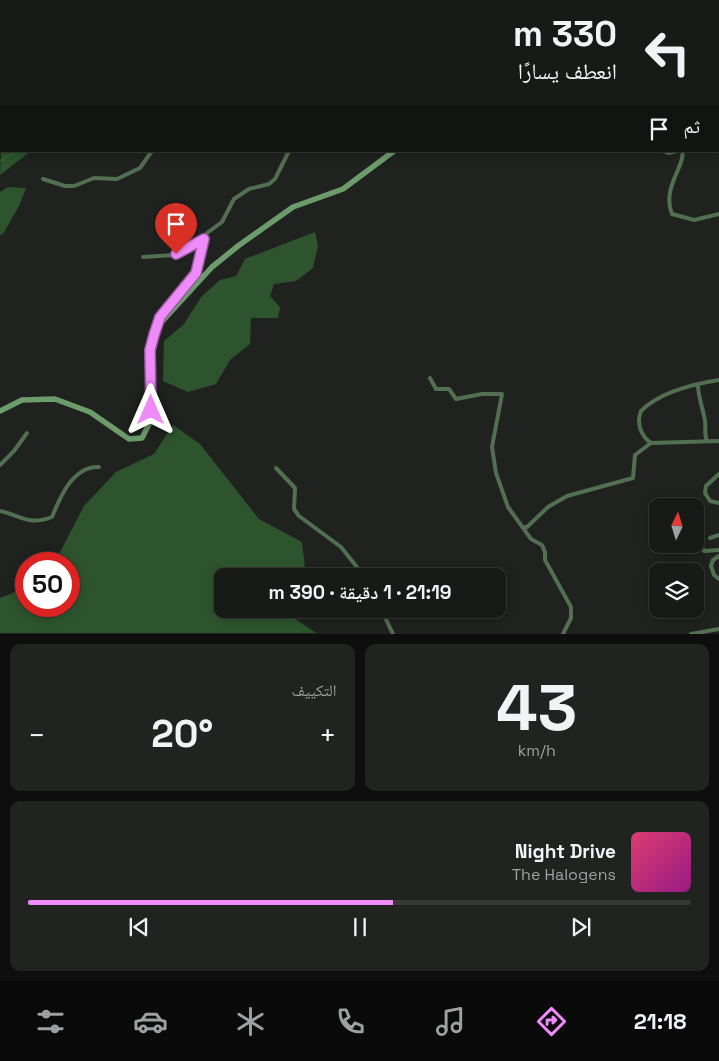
<!DOCTYPE html>
<html lang="ar">
<meta charset="utf-8">
<style>
body{margin:0;font-family:"Space Grotesk","Noto Naskh Arabic",sans-serif;background:#202320;color:#f1f3f6;direction:rtl;height:100vh;display:flex;flex-direction:column;font-size:19px;white-space:nowrap}
*{box-sizing:border-box;margin:0}
p{font-size:16px;color:#9ea1a1}
.icon{flex:none;width:28px;height:28px;fill:none;stroke:currentColor;stroke-width:2;stroke-linecap:round;stroke-linejoin:round}
.map{position:relative;height:634px;overflow:hidden;direction:ltr}
.panel{display:flex;flex-direction:column;gap:10px;padding:10px;background:#0d0e0d;flex:1}
.panel>*{flex:none}
.top-card{position:absolute;left:0px;top:0px;width:720px;height:152px;box-shadow:0 2px 12px #0003,0 0 0 1px #363836;direction:rtl;background:#171a17;color:#f1f3f6;overflow:hidden}
.needle{width:32px;rotate:4deg}
.fabs{position:absolute;left:649px;top:498px;display:grid;gap:10px}
.fabs a{display:grid;place-items:center;width:55px;height:55px;border-radius:10px;background:#171a17;box-shadow:0 2px 12px #0003,0 0 0 1px #363836;font-size:25px}
.speed{position:absolute;left:15px;top:552px;display:flex;gap:10px;font-size:25px;font-weight:700;text-align:center}
.speed>*{display:grid;place-content:center;width:65px;height:65px;border-radius:50%;background:#171a17;box-shadow:0 2px 12px #0003,0 0 0 1px #363836;line-height:1}
.speed .limit{border:8px solid #d22;background:#fff;color:#111}
.pin{position:absolute;display:grid;place-items:center;width:42px;height:42px;color:#fff;margin:-51px -21px;border-radius:50% 50% 50% 0;rotate:-45deg;box-shadow:0 0 5px #0007}
.pin .icon{rotate:45deg}
.me{position:absolute;width:55px;margin:-28px;rotate:0deg;stroke-linejoin:round;filter:drop-shadow(0 0 4px #0008)}
.turn{display:flex;align-items:center;gap:18px;height:105px;padding:0 20px;font-size:22px}
.turn .icon{width:65px;height:65px;stroke-width:2.5}
.turn b{display:block;font-size:35px;line-height:42px}
.then{display:flex;align-items:center;height:48px;padding:0 20px;background:#0003;gap:10px;font-size:19px}
.big{font-size:38px;font-weight:600;line-height:1.1}
.panel .card{flex:1;display:flex;flex-direction:column;justify-content:center;gap:8px;min-width:0;padding:0 18px;border-radius:10px;background:#202320}
.panel .dial{align-items:center;gap:0}
.dial b{font-size:65px;line-height:1}
.song{display:flex;align-items:center;gap:15px}
.cover{width:60px;height:60px;border-radius:8px;background:linear-gradient(135deg,hsl(340 70% 55%),hsl(310 70% 35%))}
.played{height:5px;border-radius:2px;background:linear-gradient(90deg,#ee8bf8 55%,#363836 55%)}
.keys{display:flex;justify-content:space-around;direction:ltr}
.heat{display:flex;justify-content:space-between;align-items:center;font-size:28px;direction:ltr}
.panel .tiles{flex:1;display:grid;gap:10px;grid-template-columns:1fr 1fr}
.card:last-child{grid-column:span 2}
.trip{position:absolute;left:214px;top:568px;width:292px;height:50px;border-radius:10px;background:#171a17;box-shadow:0 2px 12px #0003,0 0 0 1px #363836;font-weight:600;line-height:50px;text-align:center;direction:rtl}
.dock{display:flex;height:80px;justify-content:space-around;align-items:center;background:#090a09;color:#9ea1a1}
.dock .icon{width:35px;height:35px}
.dock .selected{color:#ee8bf8}
.dock b{font-size:22px;color:#f1f3f6}
.map>svg:first-child{display:block}
</style>
<div class="map">
<svg width="719" height="634" viewBox="0 0 719 634">
<rect width="100%" height="100%" fill="#1f221f"/>
<!-- green -->
<path fill="#2d542d" d="M 1,151 L 31,151 L 0,175 Z
M 8,187 L 26,188 L 19,206 L 3,234 L 0,235 L 0,192 Z
M 315,232 L 318,246 L 313,268 L 296,281 L 274,284 L 270,296 L 280,307 L 278,318 L 251,318 L 250,344 L 230,360 L 216,384 L 188,392 L 163,381 L 164,341 L 184,324 L 201,297 L 220,280 L 236,276 L 245,259 Z
M 173,425 L 200,444 L 259,519 L 302,542 L 305,568 L 297,576 L 222,576 L 222,609 L 285,609 L 285,612 L 316,633 L 0,633 L 0,598 L 13,593 L 26,583 L 26,606 L 69,606 L 69,564 L 50,564 L 57,558 L 84,506 L 116,472 L 154,454 Z"/>
<g fill="none" stroke-linecap="round" stroke-linejoin="round">
<!-- stream -->
<path stroke="#2a752d" stroke-width="1" d="M 517,1 L 519,0
M 0,161 L 18,151"/>
<!-- minor -->
<path stroke="#526f51" stroke-width="4" d="M 19,1 L 20,0
M 0,108 L 1,107
M 663,151 L 668,153 L 678,151
M 682,151 C 687,163 661,188 672,214 L 694,220 L 719,214
M 43,179 L 65,186 L 74,186 L 94,178 L 117,179 L 140,168 L 152,151
M 143,257 L 175,255 L 203,239
M 158,324 L 159,317 L 196,273 L 203,239 L 207,233 L 222,222 L 234,199 L 249,189 L 269,184 L 275,179 L 289,151
M 430,378 L 436,389 L 449,389 L 456,399 L 482,394 L 502,394 L 492,447 L 496,473 L 508,507 L 531,539 L 542,545 L 545,552 L 545,560 L 571,607 L 571,618 L 563,634
M 719,380 C 693,384 660,392 641,411 C 636,423 641,436 651,443 L 719,441
M 698,385 C 698,397 703,408 705,421 C 706,429 704,434 707,441
M 0,465 L 14,451 L 27,433
M 276,468 L 295,488 L 294,509 L 299,516 L 341,547 L 364,576
M 719,474 L 706,486 L 705,493 L 710,501 L 719,503
M 0,511 C 22,516 28,526 52,517 C 60,497 73,466 99,467
M 522,527 L 527,527 L 548,507 L 567,496 L 633,478 L 635,455 L 651,443
M 695,535 L 704,551 L 719,550
M 710,538 L 719,535
M 719,556 L 713,560 L 711,566 L 714,575 L 719,579
M 381,609 L 393,634
M 691,634 L 719,629"/>
<!-- secondary -->
<path stroke="#6d9c6c" stroke-width="5.5" d="M 661,1 L 672,0
M 0,411 L 22,400 L 55,399 L 90,412 L 129,439 L 142,438 L 150,422 L 150,350 L 158,326 L 212,267 L 238,246 L 293,207 L 343,189 L 394,151"/>
</g>
<g fill="none" stroke-linecap="round" stroke-linejoin="round">
<defs>
<path id="route" d="M 151,410 L 150,350 L 154,335 L 160,317 L 196,273 L 204,239 L 176,254"/>
</defs>
<!-- route casing -->
<use href="#route" stroke="#9b5aa1" stroke-width="12"/>
<!-- route -->
<use href="#route" stroke="#ee8bf8" stroke-width="9"/>
</g>
</svg>
<div class="fabs">
<a><svg class="needle" viewBox="-14 -14 28 28"><path d="M0-13l5 13h-10z" fill="#e53935"/><path d="M0 13l5-13h-10z" fill="#9ea1a1"/></svg></a>
<a><svg class="icon" aria-label="layers" viewBox="0 0 24 24"><path d="M12 4l9 5-9 5-9-5zM3 14l9 5 9-5"/></svg></a>
</div>
<div class="speed"><div class="limit">50</div></div>
<div class="pin" style="left:176px;top:254px;background:#d93025"><svg class="icon" aria-label="arrive" viewBox="0 0 24 24"><path d="M6 21V4h12l-3 4 3 4H6"/></svg></div>
<svg class="me" style="left:151px;top:410px" viewBox="-20 -20 40 40"><path d="M0-17L14 15 0 8-14 15z" fill="#ee8bf8" stroke="#fff" stroke-width="4"/></svg>
<div class="trip">21:19 · 1 دقيقة · 390 m</div>
<div class="top-card">
<div class="turn"><svg class="icon" aria-label="left" viewBox="0 0 24 24"><path d="M17 20v-9H6M10 6l-5 5 5 5"/></svg><div><b>330 m</b>انعطف يسارًا</div></div>
<div class="then">ثم<svg class="icon" aria-label="arrive" viewBox="0 0 24 24"><path d="M6 21V4h12l-3 4 3 4H6"/></svg></div>
</div>
</div>
<section class="panel">
<div class="tiles">
<div class="card dial"><b>43</b><p>km/h</p></div>
<div class="card"><p>التكييف</p>
<div class="heat"><a>−</a><b class="big">20°</b><a>+</a></div>
</div>
<div class="card">
<div class="song"><i class="cover"></i><div><b>Night Drive</b><p>The Halogens</p></div></div>
<div class="played"></div>
<div class="keys"><svg class="icon" aria-label="previous" viewBox="0 0 24 24"><path d="M18 5L8 12l10 7zM5 5v14"/></svg><svg class="icon" aria-label="pause" viewBox="0 0 24 24"><path d="M8 5v14M16 5v14"/></svg><svg class="icon" aria-label="next" viewBox="0 0 24 24"><path d="M6 5l10 7-10 7zM19 5v14"/></svg></div>
</div>
</div>
</section>
<nav class="dock">
<b>21:18</b>
<svg class="icon selected" aria-label="directions" viewBox="0 0 24 24"><path d="M12 3l9 9-9 9-9-9zM9 14v-3h6M13 9l2 2-2 2"/></svg>
<svg class="icon" aria-label="music" viewBox="0 0 24 24"><path d="M9 18V5l10-2v13"/><circle cx="6" cy="18" r="3"/><circle cx="16" cy="16" r="3"/></svg>
<svg class="icon" aria-label="phone" viewBox="0 0 24 24"><path d="M5 4h4l2 5-3 2q2 4 5 5l2-3 5 2v4C11 20 4 13 5 4z"/></svg>
<svg class="icon" aria-label="climate" viewBox="0 0 24 24"><path d="M12 3v18M4 7l16 10M4 17L20 7"/></svg>
<svg class="icon" aria-label="car" viewBox="0 0 24 24"><path d="M5 17H2v-5l4-1 3-4h7l3 4 3 1v5h-3M9 17h6M6 11h13"/><circle cx="7" cy="17" r="2"/><circle cx="17" cy="17" r="2"/></svg>
<svg class="icon" aria-label="filters" viewBox="0 0 24 24"><path d="M4 7h16M4 17h16"/><circle cx="9" cy="7" r="2"/><circle cx="15" cy="17" r="2"/></svg>
</nav>
